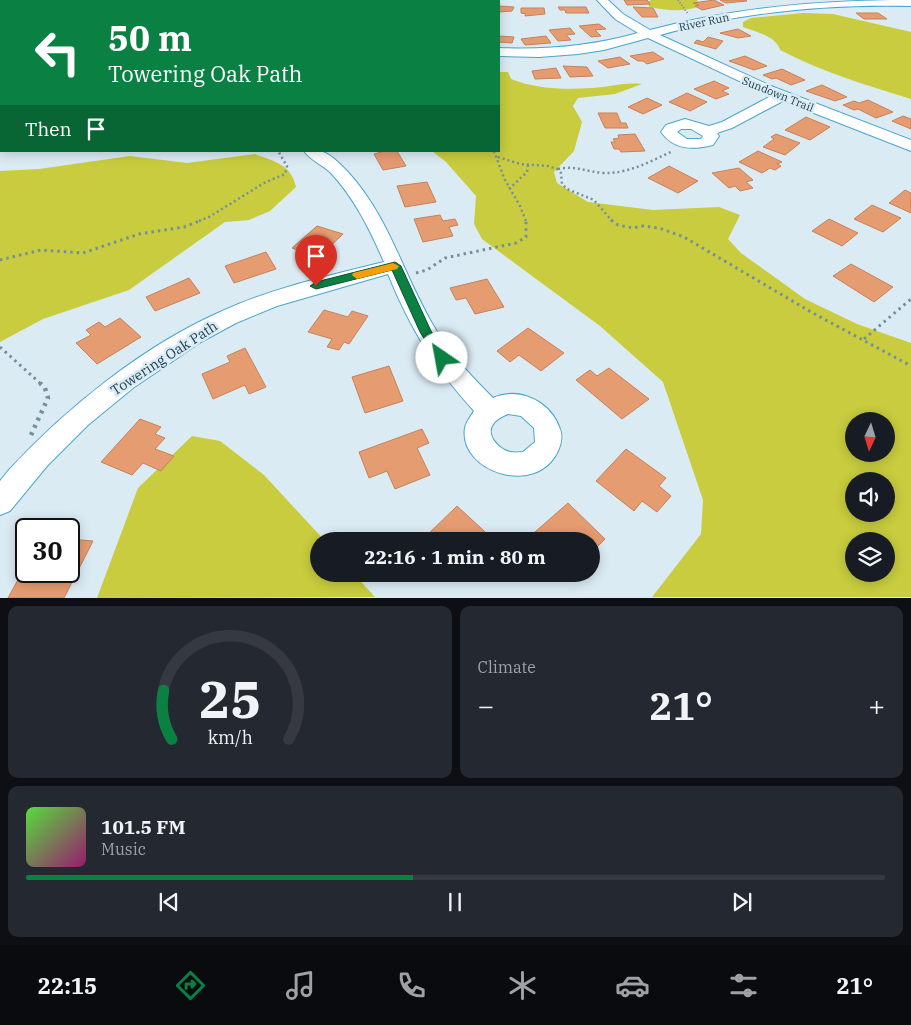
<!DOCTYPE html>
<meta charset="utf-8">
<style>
body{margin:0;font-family:"IBM Plex Serif",serif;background:#242831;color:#f1f3f6;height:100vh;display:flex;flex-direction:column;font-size:19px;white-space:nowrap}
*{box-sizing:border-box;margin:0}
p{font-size:16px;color:#9ea1a6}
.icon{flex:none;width:28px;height:28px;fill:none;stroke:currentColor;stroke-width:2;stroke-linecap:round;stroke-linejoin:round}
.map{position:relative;height:598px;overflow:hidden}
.side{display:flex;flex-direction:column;gap:8px;padding:8px;background:#0d0f14;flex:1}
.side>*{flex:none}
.banner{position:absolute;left:0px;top:0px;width:500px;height:152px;box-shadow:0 2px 12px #0003;background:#0b8043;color:#fff;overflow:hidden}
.needle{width:32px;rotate:184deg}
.tools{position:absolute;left:845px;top:412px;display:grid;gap:10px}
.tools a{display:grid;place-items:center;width:50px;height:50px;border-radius:50%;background:#171b24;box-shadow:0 2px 12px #0003;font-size:25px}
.speed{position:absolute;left:15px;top:518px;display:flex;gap:10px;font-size:25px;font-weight:700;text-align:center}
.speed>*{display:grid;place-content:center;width:65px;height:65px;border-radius:50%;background:#171b24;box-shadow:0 2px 12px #0003;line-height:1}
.speed .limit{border:2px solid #111;border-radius:8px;background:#fff;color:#111}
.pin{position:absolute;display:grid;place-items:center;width:42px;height:42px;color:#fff;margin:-51px -21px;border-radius:50% 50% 50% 0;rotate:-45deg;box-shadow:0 0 5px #0007}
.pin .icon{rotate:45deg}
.me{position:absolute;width:55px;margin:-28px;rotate:327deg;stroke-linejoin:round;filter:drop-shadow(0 0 4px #0008)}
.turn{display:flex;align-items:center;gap:18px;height:105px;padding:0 25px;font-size:22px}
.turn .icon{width:65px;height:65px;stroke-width:2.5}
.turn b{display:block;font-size:35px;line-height:42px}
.then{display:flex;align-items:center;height:48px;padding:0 25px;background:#0003;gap:10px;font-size:19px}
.big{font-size:38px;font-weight:700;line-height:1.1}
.side .widget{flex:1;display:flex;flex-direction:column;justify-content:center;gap:8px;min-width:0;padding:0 18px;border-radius:10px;background:#242831}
.side .dial{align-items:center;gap:0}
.dial svg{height:130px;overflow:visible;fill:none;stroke:#363941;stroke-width:7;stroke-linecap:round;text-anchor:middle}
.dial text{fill:#f1f3f6;stroke:none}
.song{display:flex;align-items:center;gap:15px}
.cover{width:60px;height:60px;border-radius:8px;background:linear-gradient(135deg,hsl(110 70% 55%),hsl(320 70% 35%))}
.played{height:5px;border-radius:2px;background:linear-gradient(90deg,#0b8043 45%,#363941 45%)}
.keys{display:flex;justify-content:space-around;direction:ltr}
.heat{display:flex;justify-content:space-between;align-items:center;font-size:28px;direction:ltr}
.side .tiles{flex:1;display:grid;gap:8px;grid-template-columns:1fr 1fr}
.widget:last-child{grid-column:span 2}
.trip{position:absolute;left:310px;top:532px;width:290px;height:50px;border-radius:25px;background:#171b24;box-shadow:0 2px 12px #0003;font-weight:700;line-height:50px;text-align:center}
.tabs{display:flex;height:80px;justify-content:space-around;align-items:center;background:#090b0e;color:#9ea1a6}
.tabs .icon{width:35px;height:35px}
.tabs .current{color:#0b8043}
.tabs b{font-size:22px;color:#f1f3f6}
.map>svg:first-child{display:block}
</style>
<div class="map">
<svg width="911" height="598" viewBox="0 0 911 598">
<rect width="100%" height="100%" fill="#dbebf4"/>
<!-- green -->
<path fill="#c8cc3e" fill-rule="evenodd" d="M 651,0 L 697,0 L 700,6 C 683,13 666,10 649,7 L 648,2 Z
M 803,13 L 833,14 L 911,32 L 911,99 C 866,85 822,72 780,50 C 776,36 756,32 743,27 L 743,22 L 751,18 Z
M 499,72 L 508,72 L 511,79 C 536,89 566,90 592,88 C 611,87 622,82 642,84 L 615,94 L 578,98 L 573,106 L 582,122 L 574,151 L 554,172 L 557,183 L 588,202 L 653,210 L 719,207 L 740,215 L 728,239 L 741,253 L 805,299 L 857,324 L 911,343 L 911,597 L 652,597 L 701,534 L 703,500 L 663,382 L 600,326 L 482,239 L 474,224 L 476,196 L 446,162 L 432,151 L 499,151 ZM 886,421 L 886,454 L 854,454 L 854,421 ZM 886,481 L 886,514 L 854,514 L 854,481 ZM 886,541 L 886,574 L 854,574 L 854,541 Z
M 255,154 C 275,162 291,164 296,187 L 270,211 L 249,220 L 225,222 L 129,290 L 43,319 L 0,342 L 0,171 L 39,169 L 130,156 L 187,163 Z
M 192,436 L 220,441 L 264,475 L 325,541 L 319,541 L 319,574 L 354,574 L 375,597 L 97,598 L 138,488 Z"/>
<!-- building -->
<path fill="#e69c71" stroke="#c88157" d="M 624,0 L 647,0 L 650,4 L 627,5 Z
M 714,0 L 724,5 L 702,10 L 695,6 L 699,5 L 693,3 Z
M 720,0 L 745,0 L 747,1 L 726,3 Z
M 499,6 L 514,7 L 512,11 L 499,12 Z
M 558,7 L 586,7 L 589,13 L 566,13 L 565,10 L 560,10 Z
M 633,7 L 653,8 L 658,17 L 642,17 Z
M 521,8 L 544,8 L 545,14 L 525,16 L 526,14 L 521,13 Z
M 856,13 L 878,13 L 887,19 L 864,19 Z
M 599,24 L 606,29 L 595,30 L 601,36 L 591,37 L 579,26 Z
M 570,28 L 575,34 L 566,35 L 571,40 L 558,41 L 549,30 Z
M 738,29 L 751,36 L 738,38 L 720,33 Z
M 499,36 L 514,37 L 512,43 L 499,42 Z
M 546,36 L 551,43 L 525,45 L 521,39 Z
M 708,37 L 723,41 L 716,49 L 694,43 L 697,40 L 703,42 Z
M 653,52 L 664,59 L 647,64 L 643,61 L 638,61 L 630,56 Z
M 745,56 L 767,66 L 754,70 L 729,61 Z
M 620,57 L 630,64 L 608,68 L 598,61 Z
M 563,66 L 587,67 L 593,76 L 570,77 Z
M 556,68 L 561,78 L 535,79 L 532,71 Z
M 782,69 L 805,80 L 791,85 L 776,78 L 772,79 L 763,75 Z
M 714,81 L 729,88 L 722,91 L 729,94 L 716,99 L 694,89 Z
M 822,85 L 847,97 L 835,101 L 806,91 Z
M 687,93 L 707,102 L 690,111 L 669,102 Z
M 647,98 L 662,105 L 643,114 L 628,107 Z
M 868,100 L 893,112 L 876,118 L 858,109 L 854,110 L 843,105 L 854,101 L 859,103 Z
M 598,113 L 617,113 L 621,123 L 626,123 L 628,128 L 605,128 Z
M 903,116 L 911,119 L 911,129 L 892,121 Z
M 806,117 L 830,127 L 810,140 L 785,130 Z
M 635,134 L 645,151 L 621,152 L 619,149 L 614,149 L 611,142 L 615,142 L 613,139 L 619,138 L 618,135 Z
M 776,134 L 800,143 L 785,155 L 763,147 L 774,139 L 771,137 Z
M 385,151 L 397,151 L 406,166 L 383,170 L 374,154 Z
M 758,151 L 782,162 L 777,164 L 781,166 L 775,170 L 770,168 L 762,173 L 739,162 Z
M 669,166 L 698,181 L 678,193 L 648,178 Z
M 739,168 L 753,180 L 746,182 L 753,188 L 740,191 L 735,186 L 729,188 L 712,173 Z
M 427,182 L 436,202 L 405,207 L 397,186 Z
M 905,190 L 911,193 L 911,213 L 889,203 Z
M 872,205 L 901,218 L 883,232 L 854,219 Z
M 440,215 L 443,221 L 455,219 L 458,225 L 449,227 L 453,236 L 423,242 L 414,219 Z
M 829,219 L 858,233 L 842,246 L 812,231 Z
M 317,226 L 343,234 L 318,258 L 292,248 Z
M 266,252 L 276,269 L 234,283 L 225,266 Z
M 851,264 L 893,287 L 874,302 L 833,276 Z
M 189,278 L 200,293 L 155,311 L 146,297 Z
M 487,279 L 504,307 L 475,314 L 466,298 L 456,300 L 450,288 Z
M 324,310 L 348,317 L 352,311 L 368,316 L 349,344 L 344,342 L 339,350 L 327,347 L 332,339 L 308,332 Z
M 120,318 L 141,337 L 97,364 L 76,343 L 91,335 L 86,330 L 99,322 L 105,327 Z
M 528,328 L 564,353 L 541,371 L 519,355 L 510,362 L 497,351 Z
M 245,348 L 266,387 L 249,394 L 245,385 L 213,399 L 202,374 L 230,362 L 227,356 Z
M 389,366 L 403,401 L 365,413 L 352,377 Z
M 609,368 L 649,399 L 622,419 L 576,380 L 590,370 L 597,376 Z
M 140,419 L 161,427 L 155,434 L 165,438 L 155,449 L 174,456 L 161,471 L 143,463 L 132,475 L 101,462 Z
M 422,429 L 429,443 L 417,448 L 430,475 L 395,489 L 387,471 L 369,478 L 359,452 Z
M 626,449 L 666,478 L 659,486 L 671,496 L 657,512 L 642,501 L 634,511 L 596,481 Z
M 568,503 L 605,539 L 591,553 L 591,541 L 529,541 L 527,539 Z
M 457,506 L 495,541 L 421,541 Z
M 69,539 L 93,541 L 64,598 L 8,598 L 26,565 L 26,571 L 69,571 Z"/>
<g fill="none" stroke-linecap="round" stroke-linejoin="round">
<defs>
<path id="minor" d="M 303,0 L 319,0 L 319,1 L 303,1 Z
M 597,0 L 608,0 L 623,14 L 650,30 C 736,7 822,0 911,0 L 911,6 C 827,4 741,12 660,35 L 771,86 L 911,140 L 911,151 L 783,101 L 732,128 L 717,133 L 719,136 L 713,145 C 692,150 674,150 661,132 L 666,125 L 685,119 L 709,126 L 722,122 L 771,96 L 648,38 L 604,50 L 578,54 L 539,57 L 499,56 L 499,48 C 547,50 592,46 638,33 L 615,19 ZM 681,129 L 691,129 L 703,136 L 701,139 L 687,139 L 677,132 Z
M 0,118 L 1,119 L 1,128 L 0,128 Z
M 304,151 C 310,151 318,150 323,152 C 332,155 341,165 347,171 C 390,217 404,278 436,330 C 451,355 472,377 493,398 C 520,386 551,402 560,429 C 563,437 561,444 558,451 C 536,498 458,471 465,428 C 466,422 471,416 474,411 C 434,367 411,330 388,274 L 277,306 L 236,323 L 201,342 L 133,388 L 88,425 L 47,466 L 10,511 L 0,515 L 0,481 L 8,471 C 65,409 143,346 220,312 C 272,288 328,276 384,262 C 370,230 355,199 331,173 C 323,165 311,161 304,151 ZM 508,414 L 521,416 L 534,428 L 535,442 L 523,452 C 519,452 515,453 511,452 C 499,450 484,434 494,423 C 497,419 503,416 508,414 Z"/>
</defs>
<!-- minor casing -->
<use href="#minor" stroke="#4aa4ce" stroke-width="2"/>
<!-- path-far3 -->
<path stroke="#74909d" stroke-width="2" stroke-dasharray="1 2" stroke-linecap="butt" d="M 678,0 L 688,14"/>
<!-- path-far2 -->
<path stroke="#74909d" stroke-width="2.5" stroke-dasharray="2 3" stroke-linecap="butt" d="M 494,151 L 504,178 L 520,206 L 526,221
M 498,157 L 520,164 L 548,166 L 557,169 L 561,173 L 562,184 L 567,189 L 594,200 L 612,221
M 558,169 C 576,165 586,172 604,173 C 628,174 651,161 673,151
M 509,189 L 527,172 L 528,165
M 199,221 L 209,217 L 264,183 L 285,174 L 287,166 L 278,151"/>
<!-- path-far1 -->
<path stroke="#74909d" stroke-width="3" stroke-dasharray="2.5 4" stroke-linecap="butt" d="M 611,220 L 618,225 L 633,228 L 643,226 L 659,228 L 684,237 L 811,312 L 911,366
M 0,260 L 41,250 L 83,253 L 139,234 L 184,227 L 202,220
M 416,273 L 427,270 L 445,258 L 516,243 L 526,237 L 526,220
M 864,339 L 911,299
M 0,347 L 41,384"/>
<!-- path -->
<path stroke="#74909d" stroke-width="4.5" stroke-dasharray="3 5" stroke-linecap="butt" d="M 31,435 L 48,398 L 45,388 L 40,383"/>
<!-- minor -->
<use href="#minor" fill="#fff" fill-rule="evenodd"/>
</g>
<!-- route -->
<path fill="#0b8043" stroke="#07532c" d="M 395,262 L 401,266 L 431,331 L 449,358 L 447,361 L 438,361 L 420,332 L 392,270 L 316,289 L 310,286 L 316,282 Z"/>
<!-- slow -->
<path fill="#f59e0b" d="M 393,263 L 399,266 L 397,269 L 357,279 L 352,275 L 353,273 Z"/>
<g text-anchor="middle" stroke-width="5" stroke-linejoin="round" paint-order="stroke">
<!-- far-street labels -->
<g font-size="11" fill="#1c4253" stroke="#dbebf4">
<text transform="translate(704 22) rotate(-12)" y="4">River Run</text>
<text transform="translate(778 94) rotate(22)" y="4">Sundown Trail</text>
</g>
<!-- street labels -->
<g font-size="14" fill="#1c4253" stroke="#dbebf4">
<text transform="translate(164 358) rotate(-33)" y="5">Towering Oak Path</text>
</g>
</g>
</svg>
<div class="tools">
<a><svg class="needle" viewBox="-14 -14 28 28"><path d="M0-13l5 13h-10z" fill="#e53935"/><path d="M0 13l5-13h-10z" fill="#9ea1a6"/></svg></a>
<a><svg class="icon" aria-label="sound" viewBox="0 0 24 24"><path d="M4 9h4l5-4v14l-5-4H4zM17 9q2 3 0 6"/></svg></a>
<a><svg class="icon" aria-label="layers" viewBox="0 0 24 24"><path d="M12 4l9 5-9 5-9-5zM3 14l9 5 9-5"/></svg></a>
</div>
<div class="speed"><div class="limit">30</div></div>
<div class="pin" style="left:316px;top:286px;background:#d93025"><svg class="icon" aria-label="arrive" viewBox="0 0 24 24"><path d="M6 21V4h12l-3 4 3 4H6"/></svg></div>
<svg class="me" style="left:442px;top:358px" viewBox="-20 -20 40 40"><circle r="19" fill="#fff"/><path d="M0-13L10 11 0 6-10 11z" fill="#0b8043"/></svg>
<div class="trip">22:16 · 1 min · 80 m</div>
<div class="banner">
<div class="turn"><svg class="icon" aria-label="left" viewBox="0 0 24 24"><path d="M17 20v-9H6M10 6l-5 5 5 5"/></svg><div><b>50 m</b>Towering Oak Path</div></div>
<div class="then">Then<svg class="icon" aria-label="arrive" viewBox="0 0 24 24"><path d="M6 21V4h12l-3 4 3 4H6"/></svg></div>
</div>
</div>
<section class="side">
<div class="tiles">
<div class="widget dial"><svg viewBox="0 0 100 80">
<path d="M14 69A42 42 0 1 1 86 69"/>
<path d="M14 69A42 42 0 0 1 9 39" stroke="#0b8043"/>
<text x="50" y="56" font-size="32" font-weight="700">25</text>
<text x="50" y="72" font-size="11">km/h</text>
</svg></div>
<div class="widget"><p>Climate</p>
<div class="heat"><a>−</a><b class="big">21°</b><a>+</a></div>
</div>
<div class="widget">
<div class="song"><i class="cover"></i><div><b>101.5 FM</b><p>Music</p></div></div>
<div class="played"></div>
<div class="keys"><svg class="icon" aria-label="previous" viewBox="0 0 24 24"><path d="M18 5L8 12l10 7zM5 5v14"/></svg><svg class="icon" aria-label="pause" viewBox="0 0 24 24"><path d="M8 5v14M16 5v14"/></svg><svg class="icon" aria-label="next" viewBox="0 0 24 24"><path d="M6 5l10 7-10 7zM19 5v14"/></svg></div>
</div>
</div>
</section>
<nav class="tabs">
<b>22:15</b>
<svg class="icon current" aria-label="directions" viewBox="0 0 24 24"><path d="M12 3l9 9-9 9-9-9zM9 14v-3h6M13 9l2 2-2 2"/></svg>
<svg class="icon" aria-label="music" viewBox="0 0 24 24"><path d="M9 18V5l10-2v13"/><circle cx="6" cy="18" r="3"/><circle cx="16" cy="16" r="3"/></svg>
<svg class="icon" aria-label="phone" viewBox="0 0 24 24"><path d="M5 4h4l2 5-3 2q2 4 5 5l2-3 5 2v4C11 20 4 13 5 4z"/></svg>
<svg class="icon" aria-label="climate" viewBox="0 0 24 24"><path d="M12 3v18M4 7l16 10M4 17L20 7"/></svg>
<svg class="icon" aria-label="car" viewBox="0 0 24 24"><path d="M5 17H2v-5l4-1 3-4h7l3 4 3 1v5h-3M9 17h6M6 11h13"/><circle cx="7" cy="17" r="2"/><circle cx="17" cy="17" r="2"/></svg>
<svg class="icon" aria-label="filters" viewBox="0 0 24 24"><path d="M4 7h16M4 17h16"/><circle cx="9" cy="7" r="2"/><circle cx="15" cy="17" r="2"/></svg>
<b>21°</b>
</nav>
